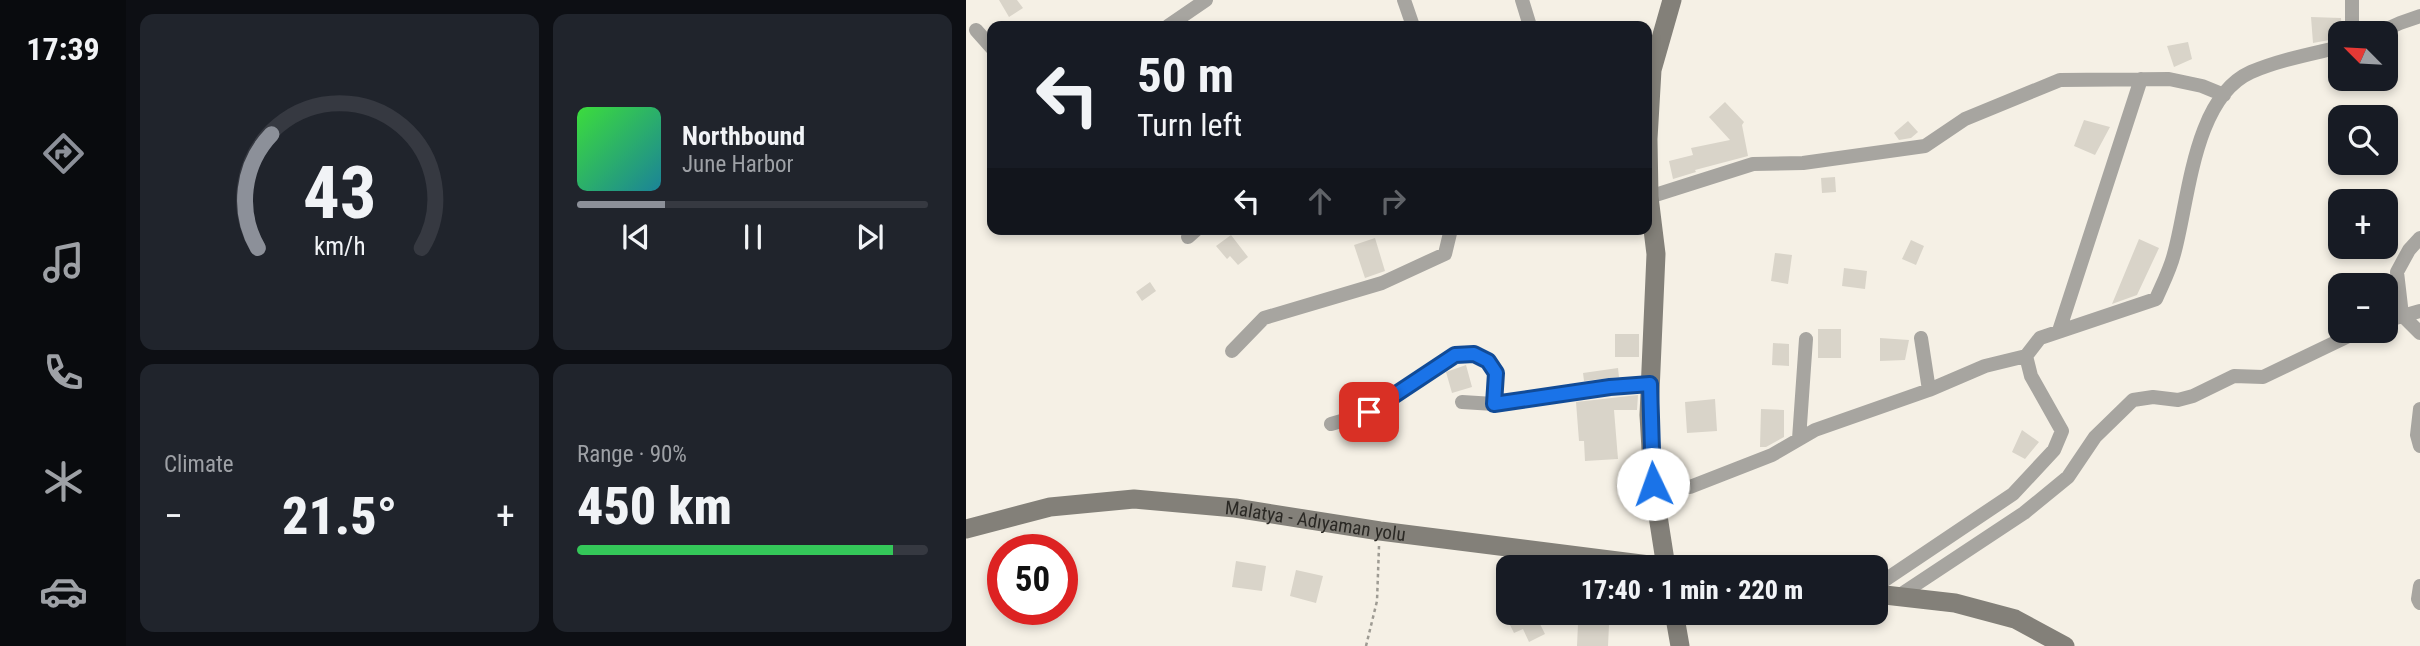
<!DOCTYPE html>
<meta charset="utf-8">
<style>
body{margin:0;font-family:"Roboto Condensed",sans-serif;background:#20242c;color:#f1f3f6;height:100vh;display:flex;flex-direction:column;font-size:26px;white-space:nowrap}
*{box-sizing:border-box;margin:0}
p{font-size:23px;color:#9ea1a6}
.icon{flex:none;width:38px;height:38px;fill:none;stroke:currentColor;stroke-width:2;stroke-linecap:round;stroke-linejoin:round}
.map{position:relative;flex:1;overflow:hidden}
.side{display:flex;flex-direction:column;gap:14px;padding:14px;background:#0d0f14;width:840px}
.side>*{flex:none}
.banner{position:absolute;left:21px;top:21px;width:665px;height:214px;border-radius:14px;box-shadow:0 4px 10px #0003;background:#171b24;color:#f1f3f6;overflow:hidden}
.needle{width:46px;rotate:294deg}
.fabs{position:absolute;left:1362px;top:21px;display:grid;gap:14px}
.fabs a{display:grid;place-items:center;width:70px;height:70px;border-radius:14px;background:#171b24;box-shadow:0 4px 10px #0003;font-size:35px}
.speed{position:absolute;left:21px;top:534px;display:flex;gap:14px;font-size:35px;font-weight:700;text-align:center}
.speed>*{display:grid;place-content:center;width:91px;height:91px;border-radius:50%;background:#171b24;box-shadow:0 4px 10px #0003;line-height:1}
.speed .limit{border:10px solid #d22;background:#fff;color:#111}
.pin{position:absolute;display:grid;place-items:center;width:60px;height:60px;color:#fff;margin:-30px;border-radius:14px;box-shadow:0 4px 10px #0006}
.me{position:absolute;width:77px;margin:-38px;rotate:357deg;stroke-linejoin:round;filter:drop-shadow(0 0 5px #0008)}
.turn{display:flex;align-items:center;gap:24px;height:147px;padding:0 35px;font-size:32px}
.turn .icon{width:91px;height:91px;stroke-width:2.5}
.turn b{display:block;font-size:49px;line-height:60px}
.lanes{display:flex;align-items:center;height:66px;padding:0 35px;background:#0003;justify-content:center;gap:35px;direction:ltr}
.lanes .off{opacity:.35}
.big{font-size:52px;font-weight:800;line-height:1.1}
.side .widget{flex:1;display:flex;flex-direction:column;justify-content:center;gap:10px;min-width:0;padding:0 24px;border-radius:14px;background:#20242c}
.side .dial{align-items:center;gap:0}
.dial svg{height:182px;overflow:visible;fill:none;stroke:#363941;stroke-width:7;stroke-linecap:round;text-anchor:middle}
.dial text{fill:#f1f3f6;stroke:none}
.song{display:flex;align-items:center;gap:21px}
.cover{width:84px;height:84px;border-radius:10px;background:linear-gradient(135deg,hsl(120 70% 55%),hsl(190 70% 35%))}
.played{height:7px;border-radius:4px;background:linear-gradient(90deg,#8c9099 25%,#363941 25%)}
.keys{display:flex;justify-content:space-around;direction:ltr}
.heat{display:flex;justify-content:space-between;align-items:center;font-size:38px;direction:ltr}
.charge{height:10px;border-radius:5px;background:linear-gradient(90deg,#34c759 90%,#363941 0)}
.side .tiles{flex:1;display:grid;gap:14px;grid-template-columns:repeat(2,1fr)}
.trip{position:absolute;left:530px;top:555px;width:392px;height:70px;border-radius:14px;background:#171b24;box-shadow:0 4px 10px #0003;font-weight:800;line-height:70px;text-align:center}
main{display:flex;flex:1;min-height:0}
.dock{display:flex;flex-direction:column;width:126px;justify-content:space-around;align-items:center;background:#090b0e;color:#9ea1a6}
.dock .icon{width:49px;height:49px}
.dock .selected{color:#8c9099}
.dock b{font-size:32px;color:#f1f3f6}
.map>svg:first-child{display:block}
</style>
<main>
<nav class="dock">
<b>17:39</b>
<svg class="icon selected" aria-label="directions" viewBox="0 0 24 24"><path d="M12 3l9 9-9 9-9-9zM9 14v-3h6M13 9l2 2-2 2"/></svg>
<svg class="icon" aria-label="music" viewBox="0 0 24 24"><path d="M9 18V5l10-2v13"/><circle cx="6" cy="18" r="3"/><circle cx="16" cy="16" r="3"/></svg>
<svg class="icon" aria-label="phone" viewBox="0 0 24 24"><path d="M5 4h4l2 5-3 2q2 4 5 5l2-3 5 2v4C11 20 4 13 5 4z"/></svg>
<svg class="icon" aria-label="climate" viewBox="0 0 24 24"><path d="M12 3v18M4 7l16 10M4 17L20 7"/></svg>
<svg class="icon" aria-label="car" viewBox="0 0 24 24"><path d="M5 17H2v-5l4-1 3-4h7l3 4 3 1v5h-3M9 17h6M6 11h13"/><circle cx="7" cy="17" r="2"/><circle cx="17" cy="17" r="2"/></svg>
</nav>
<section class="side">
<div class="tiles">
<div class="widget dial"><svg viewBox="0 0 100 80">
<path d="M14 69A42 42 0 1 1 86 69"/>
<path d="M14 69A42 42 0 0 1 20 19" stroke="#8c9099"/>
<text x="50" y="56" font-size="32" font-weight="700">43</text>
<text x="50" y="72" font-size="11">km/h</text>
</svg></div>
<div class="widget">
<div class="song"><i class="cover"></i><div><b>Northbound</b><p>June Harbor</p></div></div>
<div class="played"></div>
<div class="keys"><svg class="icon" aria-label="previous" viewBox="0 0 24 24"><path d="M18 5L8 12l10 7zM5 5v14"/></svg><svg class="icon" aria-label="pause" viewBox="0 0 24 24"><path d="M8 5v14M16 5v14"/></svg><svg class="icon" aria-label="next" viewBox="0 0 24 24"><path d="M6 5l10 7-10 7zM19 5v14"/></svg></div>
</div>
<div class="widget"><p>Climate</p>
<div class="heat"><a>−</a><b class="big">21.5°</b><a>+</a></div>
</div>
<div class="widget"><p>Range · 90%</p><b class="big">450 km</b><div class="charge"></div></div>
</div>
</section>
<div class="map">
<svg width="1454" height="646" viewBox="0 0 1454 646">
<rect width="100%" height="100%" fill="#f5f0e5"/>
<!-- building -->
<path fill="#d9d4c9" d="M 33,0 L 51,0 L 57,8 L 43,17 Z
M 1345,17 L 1375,18 L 1376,33 L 1374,33 L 1374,38 L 1347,43 Z
M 1222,42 L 1226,59 L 1208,67 L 1201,46 Z
M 759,102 L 778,122 L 776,125 L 782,156 L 729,170 L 730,172 L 707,179 L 703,161 L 727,155 L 725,148 L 764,140 L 743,117 Z
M 1118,120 L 1144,127 L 1129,155 L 1108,146 Z
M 942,121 L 952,132 L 945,138 L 933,140 L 928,133 Z
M 869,177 L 870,192 L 856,193 L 855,178 Z
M 265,235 L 282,257 L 272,265 L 264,256 L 261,259 L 250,246 Z
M 409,238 L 419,271 L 399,278 L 388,245 Z
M 1173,239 L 1193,248 L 1171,295 L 1146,304 Z
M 945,240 L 958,246 L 950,265 L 936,259 Z
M 809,253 L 826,255 L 822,284 L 805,281 Z
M 878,268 L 901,271 L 899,289 L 876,286 Z
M 184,282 L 190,291 L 176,301 L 170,292 Z
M 852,329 L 875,329 L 875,358 L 852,358 Z
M 649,334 L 673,334 L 673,357 L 649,357 Z
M 914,338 L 943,340 L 939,360 L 914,361 Z
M 807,343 L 823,344 L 823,366 L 806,365 Z
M 500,365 L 506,387 L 486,393 L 480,372 Z
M 652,368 L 653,377 L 618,381 L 617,373 Z
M 672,395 L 671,410 L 648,410 L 652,459 L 619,461 L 618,441 L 613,441 L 610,402 Z
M 749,399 L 751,431 L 721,433 L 719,402 Z
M 795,409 L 818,410 L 818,437 L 800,447 L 794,447 Z
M 1056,430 L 1073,442 L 1059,459 L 1046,452 Z
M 270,561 L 300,566 L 296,591 L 266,587 Z
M 330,570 L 357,576 L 350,603 L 324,596 Z
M 559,612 L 568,612 L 579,634 L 563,642 L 557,629 L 548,633 L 542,621 Z
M 612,624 L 643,625 L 642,646 L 611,646 Z"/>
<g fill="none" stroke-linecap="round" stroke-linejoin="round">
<!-- path -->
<path stroke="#9e9b93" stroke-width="2.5" stroke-dasharray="3.5 3.5" stroke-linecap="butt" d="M 400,646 L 411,601 L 413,546"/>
<!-- minor -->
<path stroke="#a7a5a0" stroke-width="14" d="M 438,0 L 447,26
M 556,0 L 564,26
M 202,26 L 240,0
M 10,30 L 26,48
M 1386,33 L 1386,0
M 1412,33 L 1434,23 L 1454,16
M 683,197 L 787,164 L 837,163 L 959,146 L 999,119 L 1094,80 L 1203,79 L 1236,86 L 1258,95
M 222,237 L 231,229
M 1454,238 L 1443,250 L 1431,272 L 1436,315 L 1454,333
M 1419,321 L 1454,311
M 1093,331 L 1175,79
M 955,338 L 963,390
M 266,351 L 298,318 L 416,283 L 479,254 L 485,229
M 496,402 L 528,404
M 1454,409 L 1451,435 L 1454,446
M 365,424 L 403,413 L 489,355 L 508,353 L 522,361 L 530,373 L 528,404 L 644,387 L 684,384
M 833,439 L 840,339
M 687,484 L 724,487 L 806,455 L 849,430 L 963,390 L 1019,366 L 1060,356
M 910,586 L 1047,494 L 1088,450 L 1096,431 L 1065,376 L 1060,356 L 1074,338 L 1190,299 C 1196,285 1204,270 1208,254 C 1223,201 1227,98 1285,72 C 1313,60 1345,54 1374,47
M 1454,586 L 1452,599 L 1454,603
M 934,595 L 1058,513 L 1102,477 L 1129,437 L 1167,400 L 1187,397 L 1212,400 L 1227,396 L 1268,376 L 1297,377 L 1393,331"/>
<!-- secondary -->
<g stroke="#838079" stroke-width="19">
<path id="s1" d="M 0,529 L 84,507 L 168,499 L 269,508 L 414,531 L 699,567"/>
<path d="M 700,567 L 687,484 L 683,415 L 690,254 L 683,197 L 682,139 L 686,70 L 706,0"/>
<path d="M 910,594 L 989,603 L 1049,619 L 1099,646"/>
<path d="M 708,612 L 714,646"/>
</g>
</g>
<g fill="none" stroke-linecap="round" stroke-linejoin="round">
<defs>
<path id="route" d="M 403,412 L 489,355 L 508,354 L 522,361 L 530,373 L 528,404 L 644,387 L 684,384 L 687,484"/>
</defs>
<!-- route casing -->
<use href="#route" stroke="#114b97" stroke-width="18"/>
<!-- route -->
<use href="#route" stroke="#1a73e8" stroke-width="12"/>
</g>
<g text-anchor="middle" stroke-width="6" stroke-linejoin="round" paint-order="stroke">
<!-- street labels -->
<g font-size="19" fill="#2a2824" stroke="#fffefc">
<text dy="7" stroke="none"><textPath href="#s1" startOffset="354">Malatya - Adıyaman yolu</textPath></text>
</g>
</g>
</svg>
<div class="fabs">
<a><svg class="needle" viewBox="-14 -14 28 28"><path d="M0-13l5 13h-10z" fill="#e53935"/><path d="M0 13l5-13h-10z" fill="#9ea1a6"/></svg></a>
<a><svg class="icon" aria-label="search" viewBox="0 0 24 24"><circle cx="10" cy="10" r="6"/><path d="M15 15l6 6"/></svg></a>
<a>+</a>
<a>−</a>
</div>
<div class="speed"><div class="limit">50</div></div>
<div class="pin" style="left:403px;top:412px;background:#d93025"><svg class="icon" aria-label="arrive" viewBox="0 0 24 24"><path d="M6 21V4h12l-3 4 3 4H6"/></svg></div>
<svg class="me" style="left:687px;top:484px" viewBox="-20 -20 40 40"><circle r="19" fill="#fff"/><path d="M0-13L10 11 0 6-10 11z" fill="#1a73e8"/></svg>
<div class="trip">17:40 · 1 min · 220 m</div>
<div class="banner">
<div class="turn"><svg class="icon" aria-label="left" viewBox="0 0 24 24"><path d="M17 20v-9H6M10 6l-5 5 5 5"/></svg><div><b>50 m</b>Turn left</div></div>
<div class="lanes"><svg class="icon" aria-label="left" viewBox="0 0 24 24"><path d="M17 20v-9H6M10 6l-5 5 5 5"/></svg><svg class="icon off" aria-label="ahead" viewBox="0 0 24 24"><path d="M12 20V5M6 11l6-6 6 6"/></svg><svg class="icon off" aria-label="right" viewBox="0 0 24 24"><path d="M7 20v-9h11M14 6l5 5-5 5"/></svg></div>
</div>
</div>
</main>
